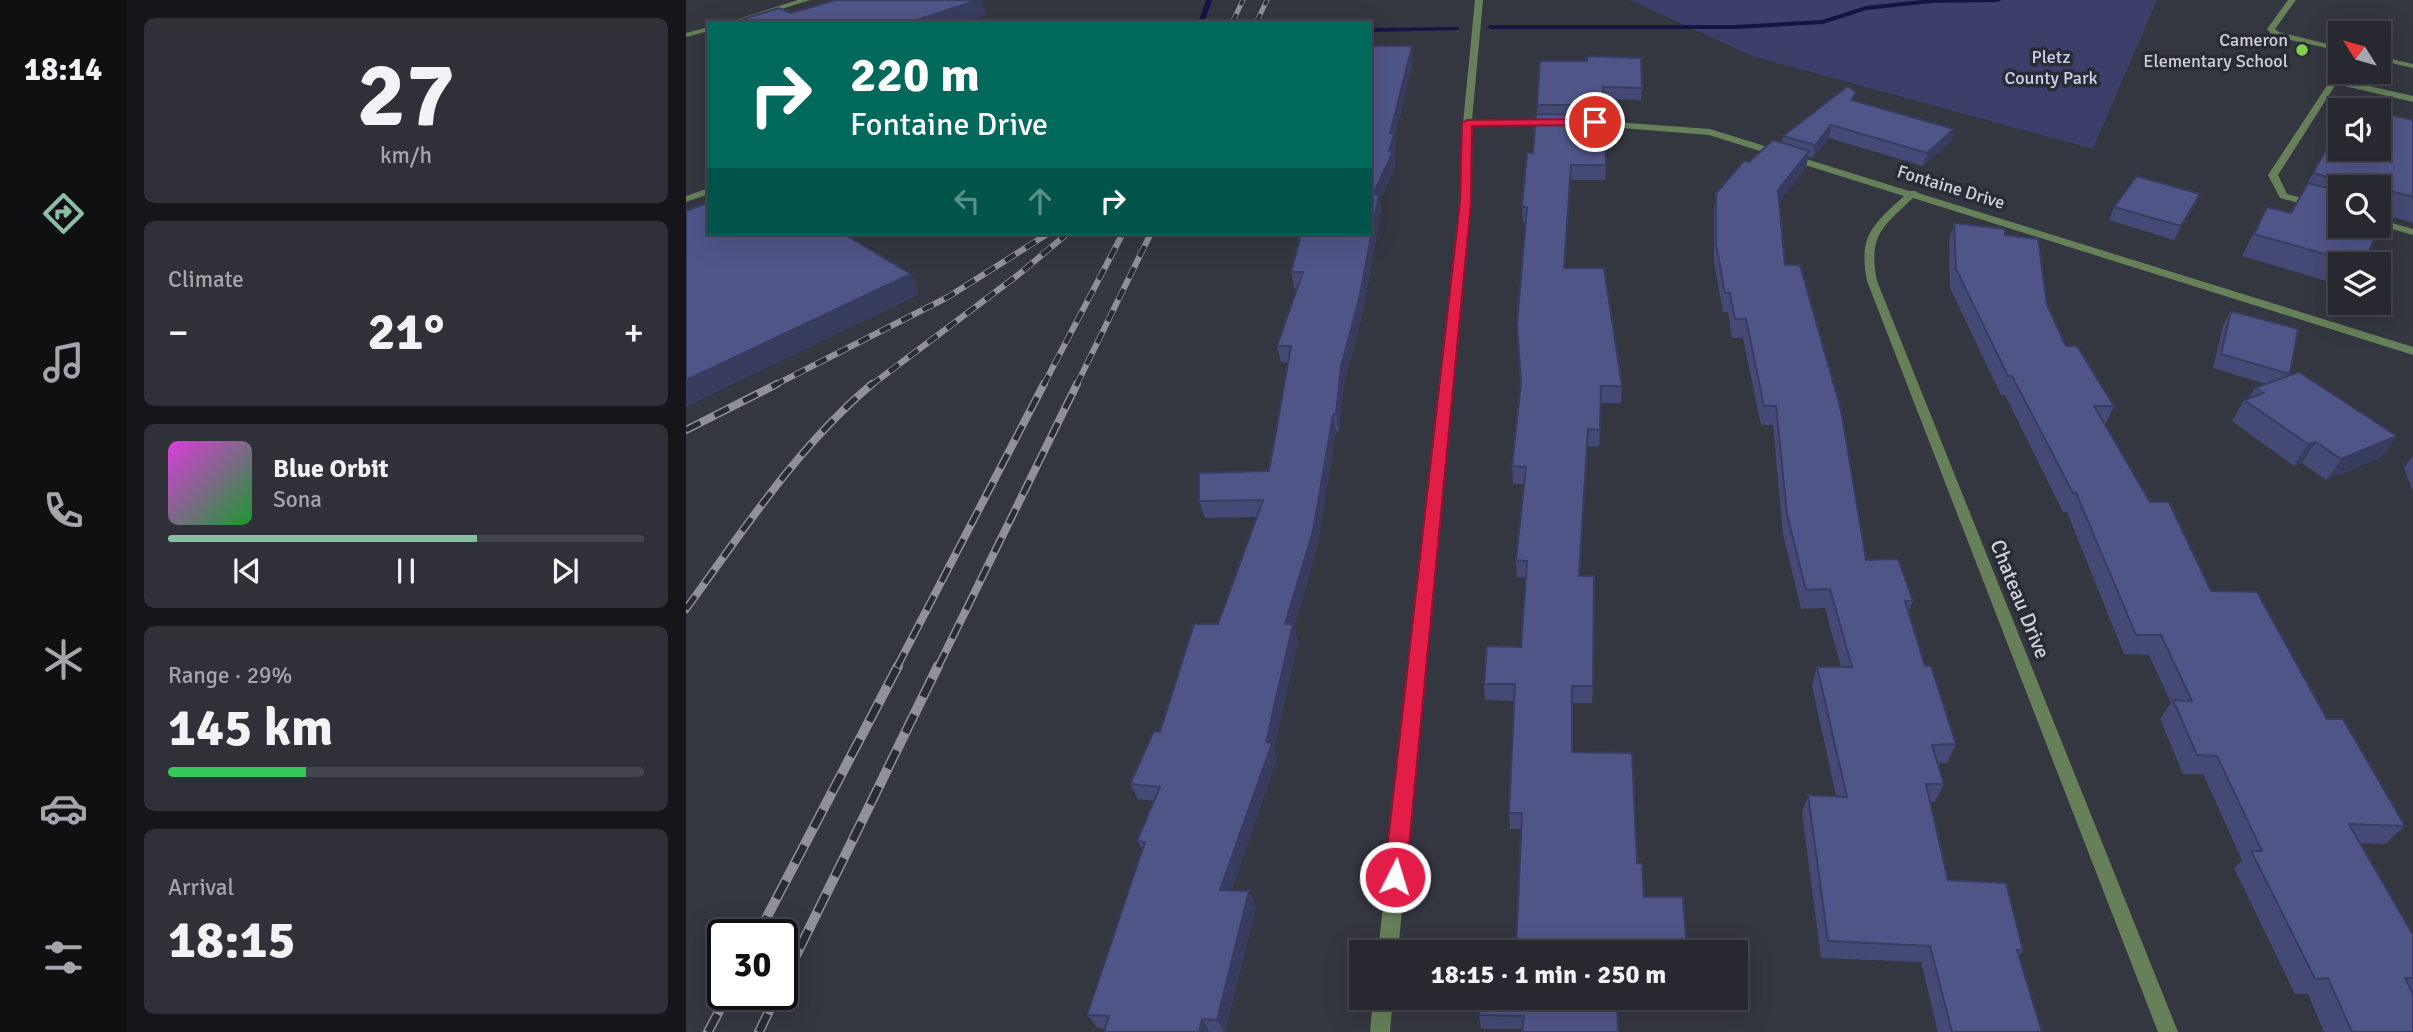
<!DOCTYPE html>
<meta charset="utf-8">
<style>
body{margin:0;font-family:Signika,sans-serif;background:#2f3038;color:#f1f3f6;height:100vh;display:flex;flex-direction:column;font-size:26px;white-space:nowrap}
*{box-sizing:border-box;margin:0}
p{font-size:23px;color:#a4a6ab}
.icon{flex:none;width:38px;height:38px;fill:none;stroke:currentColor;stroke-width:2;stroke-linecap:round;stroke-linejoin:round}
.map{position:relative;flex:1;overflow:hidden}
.drawer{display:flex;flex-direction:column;gap:18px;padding:18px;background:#15161a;width:560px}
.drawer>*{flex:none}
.banner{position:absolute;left:21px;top:21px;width:665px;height:214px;border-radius:0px;box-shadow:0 7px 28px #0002,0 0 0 2px #43444c;background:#00695c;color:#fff;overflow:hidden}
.needle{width:46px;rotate:307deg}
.tools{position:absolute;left:1642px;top:21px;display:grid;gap:14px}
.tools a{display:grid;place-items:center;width:63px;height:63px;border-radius:0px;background:#272830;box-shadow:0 7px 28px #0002,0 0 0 2px #43444c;font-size:35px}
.speed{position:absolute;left:21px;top:919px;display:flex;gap:14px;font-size:35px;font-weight:700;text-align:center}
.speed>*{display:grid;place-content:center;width:91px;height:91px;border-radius:50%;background:#272830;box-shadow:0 7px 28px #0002,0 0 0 2px #43444c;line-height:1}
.speed .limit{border:4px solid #111;border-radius:10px;background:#fff;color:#111}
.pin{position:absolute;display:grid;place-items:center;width:60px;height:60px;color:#fff;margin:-30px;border:4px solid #fff;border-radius:50%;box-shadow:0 2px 7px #0007}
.me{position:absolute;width:77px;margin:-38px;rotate:5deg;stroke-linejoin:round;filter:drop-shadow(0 0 5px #0008)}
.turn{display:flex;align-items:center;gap:24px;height:147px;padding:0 28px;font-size:32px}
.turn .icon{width:91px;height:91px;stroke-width:2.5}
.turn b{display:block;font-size:49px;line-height:60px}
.lanes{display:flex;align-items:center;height:66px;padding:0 28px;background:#0003;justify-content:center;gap:35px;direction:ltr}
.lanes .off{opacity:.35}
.big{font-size:52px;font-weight:800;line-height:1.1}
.drawer .tile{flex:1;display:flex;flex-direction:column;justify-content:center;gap:10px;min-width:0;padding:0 24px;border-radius:10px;background:#2f3038}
.drawer .dial{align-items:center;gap:0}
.dial b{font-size:91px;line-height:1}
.song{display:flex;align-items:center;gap:21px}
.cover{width:84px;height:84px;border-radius:10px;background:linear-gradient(135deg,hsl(300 70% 55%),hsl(130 70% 35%))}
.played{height:7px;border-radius:4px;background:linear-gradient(90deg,#8abfa5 65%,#43444c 65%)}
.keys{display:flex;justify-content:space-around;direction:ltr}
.heat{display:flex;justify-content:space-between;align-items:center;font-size:38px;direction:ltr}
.charge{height:10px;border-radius:5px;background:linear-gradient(90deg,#34c759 29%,#43444c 0)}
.trip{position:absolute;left:663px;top:940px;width:399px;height:70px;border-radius:0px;background:#272830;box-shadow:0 7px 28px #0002,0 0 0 2px #43444c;font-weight:800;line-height:70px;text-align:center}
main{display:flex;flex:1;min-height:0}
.tab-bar{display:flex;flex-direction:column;width:126px;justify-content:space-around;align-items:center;background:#101013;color:#a4a6ab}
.tab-bar .icon{width:49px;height:49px}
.tab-bar .selected{color:#8abfa5}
.tab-bar b{font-size:32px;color:#f1f3f6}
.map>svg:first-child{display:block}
</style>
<main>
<nav class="tab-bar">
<b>18:14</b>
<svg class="icon selected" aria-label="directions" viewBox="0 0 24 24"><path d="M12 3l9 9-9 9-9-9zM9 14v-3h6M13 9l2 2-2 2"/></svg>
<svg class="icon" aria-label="music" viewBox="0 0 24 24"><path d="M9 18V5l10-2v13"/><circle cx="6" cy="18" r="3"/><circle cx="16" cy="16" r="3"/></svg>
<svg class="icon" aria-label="phone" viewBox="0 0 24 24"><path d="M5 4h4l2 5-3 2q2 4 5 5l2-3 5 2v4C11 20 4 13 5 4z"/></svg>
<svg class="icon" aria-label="climate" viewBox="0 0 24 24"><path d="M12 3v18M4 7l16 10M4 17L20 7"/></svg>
<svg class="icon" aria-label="car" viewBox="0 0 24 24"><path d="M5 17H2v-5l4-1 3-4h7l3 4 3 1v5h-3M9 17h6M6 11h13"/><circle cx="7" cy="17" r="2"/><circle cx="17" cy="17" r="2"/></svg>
<svg class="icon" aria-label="filters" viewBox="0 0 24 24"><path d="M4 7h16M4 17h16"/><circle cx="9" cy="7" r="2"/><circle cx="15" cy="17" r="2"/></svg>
</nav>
<section class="drawer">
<div class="tile dial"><b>27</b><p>km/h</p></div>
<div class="tile"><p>Climate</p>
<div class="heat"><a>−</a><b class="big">21°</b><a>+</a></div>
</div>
<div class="tile">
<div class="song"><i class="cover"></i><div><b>Blue Orbit</b><p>Sona</p></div></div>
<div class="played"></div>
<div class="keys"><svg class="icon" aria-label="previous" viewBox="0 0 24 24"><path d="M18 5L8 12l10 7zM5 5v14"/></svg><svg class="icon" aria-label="pause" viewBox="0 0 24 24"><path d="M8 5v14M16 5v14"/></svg><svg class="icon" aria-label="next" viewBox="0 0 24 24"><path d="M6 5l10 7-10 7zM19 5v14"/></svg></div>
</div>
<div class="tile"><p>Range · 29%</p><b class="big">145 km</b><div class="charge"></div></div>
<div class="tile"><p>Arrival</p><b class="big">18:15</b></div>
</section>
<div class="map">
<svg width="1727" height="1032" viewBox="0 0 1727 1032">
<rect width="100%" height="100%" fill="#343640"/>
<!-- green -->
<path fill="#3b3f69" d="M 944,0 L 1471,0 L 1407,149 L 1066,56 Z"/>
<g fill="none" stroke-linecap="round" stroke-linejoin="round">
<!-- stream -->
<path fill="#151442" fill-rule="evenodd" d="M 520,0 L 526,0 L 518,23 L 512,23 Z
M 1236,0 L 1315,0 L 1312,2 L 1245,3 L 1181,10 L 1137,24 L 1049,29 L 804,29 L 801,27 L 804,25 L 1049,25 L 1136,20 L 1180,6 Z
M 773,27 L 773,29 L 771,30 L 684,32 L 684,28 Z"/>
<!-- service -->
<path fill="#668059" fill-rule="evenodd" d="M 1602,0 L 1610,0 L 1589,29 L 1593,32 L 1654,47 L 1654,51 L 1587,36 L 1581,29 Z
M 1692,56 L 1727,64 L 1727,68 L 1692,60 Z
M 1648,78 L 1727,96 L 1727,102 L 1650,84 L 1592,175 L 1601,194 L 1654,208 L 1654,214 L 1594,198 L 1582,175 L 1644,81 Z
M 23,188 L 23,194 L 0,202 L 0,196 Z
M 1692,219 L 1727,229 L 1727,235 L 1692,225 Z"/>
<!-- minor -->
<path fill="#668059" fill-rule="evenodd" d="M 112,0 L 124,0 L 52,23 L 39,23 Z
M 789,0 L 797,0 L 786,120 L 867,120 L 871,123 L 867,126 L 785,126 L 784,203 L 712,952 L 692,952 L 774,203 L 777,123 Z
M 23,27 L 23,31 L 0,37 L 0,33 Z
M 901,120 L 1024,129 L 1223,191 L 1230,191 L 1232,193 L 1727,347 L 1727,355 L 1227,198 C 1196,227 1182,236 1191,281 L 1492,1032 L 1472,1032 L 1181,281 C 1172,235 1187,225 1218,196 L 1023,135 L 898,125 L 897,123 Z
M 687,998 L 707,998 L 704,1032 L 684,1032 Z"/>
<defs>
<path id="rail-far3" d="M 546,23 L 557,0
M 570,23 L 581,0"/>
<path id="rail-far2" d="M 87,386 L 262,297 L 363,233
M 184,386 L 332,275 L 382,233
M 357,386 L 437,233
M 390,386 L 465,233"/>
<path id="rail-far1" d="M 0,430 L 91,384
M 0,609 C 57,531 111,447 186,384
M 211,667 L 358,384
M 252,667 L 391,384"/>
<path id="rail" d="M 72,934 L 212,666
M 96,984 L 252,666
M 22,1032 L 42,994
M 73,1032 L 91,994"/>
</defs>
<!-- rail-far3 casing -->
<use href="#rail-far3" stroke="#909199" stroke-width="5"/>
<!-- rail-far2 casing -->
<use href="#rail-far2" stroke="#909199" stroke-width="6"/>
<!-- rail-far1 casing -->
<use href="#rail-far1" stroke="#909199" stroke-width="8"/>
<!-- rail casing -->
<use href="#rail" stroke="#909199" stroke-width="10"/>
<!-- rail-far3 -->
<use href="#rail-far3" stroke="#2a2c35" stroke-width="3.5" stroke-dasharray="10" stroke-linecap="butt"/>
<!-- rail-far2 -->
<use href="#rail-far2" stroke="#2a2c35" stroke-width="4.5" stroke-dasharray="12" stroke-linecap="butt"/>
<!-- rail-far1 -->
<use href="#rail-far1" stroke="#2a2c35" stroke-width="5" stroke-dasharray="16" stroke-linecap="butt"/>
<!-- rail -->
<use href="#rail" stroke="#2a2c35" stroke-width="7" stroke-dasharray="20" stroke-linecap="butt"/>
</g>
<!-- wall -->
<path fill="#454975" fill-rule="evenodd" d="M 727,60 L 709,136 L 710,148 L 708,156 L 709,167 L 694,200 L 695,210 L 677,311 L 658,383 L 653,431 L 650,431 L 631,548 L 608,627 L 612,641 L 588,748 L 591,759 L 545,891 L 570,906 L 539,1032 L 418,1032 L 420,1028 L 412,1028 L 401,1015 L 457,850 L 451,841 L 468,801 L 452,799 L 444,784 L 474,732 L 532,624 L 571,517 L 519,518 L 513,501 L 583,471 L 602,363 L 595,362 L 591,346 L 611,288 L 608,288 L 605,272 L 613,242 L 612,235 Z
M 854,61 L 956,88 L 955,100 L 917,99 L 920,165 L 919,180 L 884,180 L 879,268 L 936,386 L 935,403 L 915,403 L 913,447 L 901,446 L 894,576 L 907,686 L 906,703 L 886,703 L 830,950 L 835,829 L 824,829 L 823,813 L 828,701 L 799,700 L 798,684 L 835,647 L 840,578 L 831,577 L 830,560 L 838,484 L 827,484 L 826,466 L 835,386 L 831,324 L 840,223 L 837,223 L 836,207 L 847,153 L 851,114 Z
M 1168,101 L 1265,142 L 1237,166 L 1143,138 L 1127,158 L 1122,157 L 1120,168 L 1093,202 L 1099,265 L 1180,560 L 1227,601 L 1222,613 L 1239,666 L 1270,744 L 1261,763 L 1251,763 L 1258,784 L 1249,802 L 1244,802 L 1262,880 L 1337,950 L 1333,957 L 1356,1032 L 1252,1032 L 1235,962 L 1135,958 L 1116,813 L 1122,795 L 1150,796 L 1126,686 L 1131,667 L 1155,667 L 1139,608 L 1115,609 L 1097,534 L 1087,425 L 1075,425 L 1057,338 L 1046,338 L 1042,312 L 1037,312 L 1028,262 L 1028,211 L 1030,193 L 1063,162 L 1096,143 L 1097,136 Z
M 1727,120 L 1727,223 L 1697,214 L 1679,264 L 1654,264 L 1654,285 L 1556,256 L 1581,207 L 1605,213 L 1627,173 ZM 1654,187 L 1692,187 L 1654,226 Z
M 1428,207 L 1508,207 L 1488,240 L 1423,220 Z
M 1268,223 L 1319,235 L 1361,305 L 1380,346 L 1428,406 L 1419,425 L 1464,502 L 1525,591 L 1641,719 L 1719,826 L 1699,844 L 1674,843 L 1727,935 L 1727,1032 L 1638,1032 L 1622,994 L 1609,994 L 1548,868 L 1556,860 L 1517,774 L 1497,774 L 1474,719 L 1485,703 L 1463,655 L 1438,654 L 1381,512 L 1377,512 L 1319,395 L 1315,395 L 1264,288 L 1263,242 Z
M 1545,311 L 1604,374 L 1603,375 L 1696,457 L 1640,480 L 1616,463 L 1608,466 L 1546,421 L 1558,400 L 1562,398 L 1569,388 L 1580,384 L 1527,368 L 1537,325 Z
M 1727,455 L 1727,492 L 1718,468 Z
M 931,998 L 837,1029 L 795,1029 L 793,1015 Z"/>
<!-- shaded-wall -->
<path fill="#383c5f" d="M 292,0 L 295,0 L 301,15 L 276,23 L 222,23 Z
M 726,46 L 727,60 L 709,136 L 710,148 L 708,156 L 709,167 L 694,200 L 695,210 L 677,311 L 658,383 L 653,431 L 650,414 L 655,367 L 687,194 L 703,151 L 704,133 Z
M 1145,125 L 1143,138 L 1127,158 L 1129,145 Z
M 1268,129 L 1265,142 L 1237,166 L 1241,153 Z
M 1123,151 L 1120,168 L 1089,208 L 1092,190 Z
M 885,165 L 884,180 L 878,284 L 878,268 Z
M 1514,194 L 1508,207 L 1488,240 L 1495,226 Z
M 225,274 L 234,294 L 0,407 L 0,380 Z
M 647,415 L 650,431 L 631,548 L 608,627 L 612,641 L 588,748 L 591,759 L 541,905 L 534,890 L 580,742 L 599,624 Z
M 1711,436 L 1696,457 L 1640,480 L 1655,459 Z
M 1630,442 L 1616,463 L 1608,466 L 1622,444 Z
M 563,891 L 570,906 L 539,1032 L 538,1032 L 531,1020 Z
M 516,1019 L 524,1032 L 513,1032 Z"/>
<!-- building -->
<path fill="#505588" stroke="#383c5f" stroke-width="2" d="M 150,0 L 292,0 L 222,23 L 187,23 L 181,20 L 173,23 L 43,23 L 93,8 L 105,13 Z
M 684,46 L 726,46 L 704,133 L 708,133 L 703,151 L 707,152 L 687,194 L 693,194 L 674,295 L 655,367 L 650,414 L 647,415 L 627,531 L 599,624 L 607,624 L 580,742 L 586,743 L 534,890 L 563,891 L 531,1020 L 516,1019 L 513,1032 L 418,1032 L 423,1016 L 401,1015 L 459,842 L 451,841 L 474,787 L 444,784 L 468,731 L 474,732 L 508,624 L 532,624 L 577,500 L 513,501 L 513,473 L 583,471 L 605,346 L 591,346 L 617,272 L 605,272 L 615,235 L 612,235 L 612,233 L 684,233 Z
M 901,56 L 955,58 L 956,88 L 917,87 L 918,105 L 851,105 L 854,61 L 901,61 Z
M 1162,86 L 1170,93 L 1165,100 L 1268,129 L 1241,153 L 1145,125 L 1129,145 L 1097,136 Z
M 1664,105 L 1686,110 L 1662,110 Z
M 1692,112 L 1727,120 L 1727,197 L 1705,191 L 1679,264 L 1674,264 L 1568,234 L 1581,207 L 1605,213 L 1622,183 L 1654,191 L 1654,226 L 1692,226 L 1692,187 L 1668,187 L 1667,184 L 1627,173 L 1654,124 L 1654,149 L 1692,149 Z
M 850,114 L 918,115 L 920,165 L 885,165 L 878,268 L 918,268 L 936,386 L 915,386 L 914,430 L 902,429 L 893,576 L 908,576 L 907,686 L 886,686 L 886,752 L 946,753 L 951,863 L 956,864 L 958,897 L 997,897 L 1001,952 L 797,952 L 797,949 L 830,950 L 836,813 L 823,813 L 829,684 L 798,684 L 801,646 L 835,647 L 841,561 L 830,560 L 840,467 L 826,466 L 835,382 L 831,324 L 841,207 L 836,207 L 841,153 L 847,153 Z
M 1087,140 L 1123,151 L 1092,190 L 1099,265 L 1114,265 L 1155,410 L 1180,560 L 1212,559 L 1227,601 L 1219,601 L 1239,666 L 1245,666 L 1270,744 L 1246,745 L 1258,784 L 1240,784 L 1262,880 L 1320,883 L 1337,950 L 1331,950 L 1356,1032 L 1266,1032 L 1244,946 L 1142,941 L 1122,795 L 1161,797 L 1131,667 L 1166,667 L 1144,589 L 1120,590 L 1101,514 L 1090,406 L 1078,406 L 1060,319 L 1049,319 L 1044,293 L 1039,293 L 1030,244 L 1030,193 L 1058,161 L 1063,162 Z
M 1451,176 L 1514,194 L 1495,226 L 1428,207 Z
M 23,202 L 23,233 L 156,233 L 225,274 L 0,380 L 0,211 Z
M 1268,223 L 1319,229 L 1319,235 L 1352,239 L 1361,305 L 1380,346 L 1391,346 L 1428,406 L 1408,406 L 1464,502 L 1483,502 L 1525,591 L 1571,592 L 1641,719 L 1657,719 L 1719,826 L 1663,824 L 1727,935 L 1727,978 L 1719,978 L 1727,994 L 1727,1032 L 1666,1032 L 1642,978 L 1629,979 L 1565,851 L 1576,851 L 1531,756 L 1511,755 L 1487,700 L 1506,701 L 1475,635 L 1450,635 L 1390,493 L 1387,493 L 1326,376 L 1322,376 L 1270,269 Z
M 1545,311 L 1612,329 L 1604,374 L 1535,354 Z
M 1613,372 L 1711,436 L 1655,459 L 1630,442 L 1622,444 L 1558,400 L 1577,393 L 1569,388 Z
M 794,998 L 931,998 L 932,1032 L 836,1032 L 838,1016 L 793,1015 Z"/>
<!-- route -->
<path fill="#e11d48" stroke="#92132f" stroke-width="2" d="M 909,119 L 913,125 L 786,126 L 785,202 L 720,877 L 716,884 L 709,887 L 701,884 L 698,877 L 774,202 L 776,123 L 781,120 Z"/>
<!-- markers -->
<circle fill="#82d04f" stroke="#2a2c35" stroke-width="2.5" cx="1616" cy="50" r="7"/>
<g text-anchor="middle" stroke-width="7" stroke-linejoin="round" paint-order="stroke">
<!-- far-poi labels -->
<g font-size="18" fill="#d0d1d8" stroke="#2a2c35" text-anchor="end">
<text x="1602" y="46">Cameron<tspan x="1602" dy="21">Elementary School</tspan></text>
</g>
<!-- far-park labels -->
<g font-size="18" fill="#cdd2f3" stroke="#2a2c35">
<text x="1365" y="63">Pletz<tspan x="1365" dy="21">County Park</tspan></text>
</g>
<!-- far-street labels -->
<g font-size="18" fill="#d0d1d8" stroke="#2a2c35">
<text transform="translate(1265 187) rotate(17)" y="6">Fontaine Drive</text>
</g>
<!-- street labels -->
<g font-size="21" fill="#d0d1d8" stroke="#2a2c35">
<text transform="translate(1334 599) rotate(68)" y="7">Chateau Drive</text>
</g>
</g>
</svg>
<div class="tools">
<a><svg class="needle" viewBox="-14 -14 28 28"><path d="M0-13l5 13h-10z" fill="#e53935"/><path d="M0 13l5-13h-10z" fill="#a4a6ab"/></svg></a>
<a><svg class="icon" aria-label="sound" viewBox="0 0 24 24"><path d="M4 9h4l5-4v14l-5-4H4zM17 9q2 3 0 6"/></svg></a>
<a><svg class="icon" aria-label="search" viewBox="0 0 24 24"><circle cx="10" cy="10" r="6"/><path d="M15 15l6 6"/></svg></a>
<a><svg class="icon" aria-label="layers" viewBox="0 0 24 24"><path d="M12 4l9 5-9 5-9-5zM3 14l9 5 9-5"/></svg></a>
</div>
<div class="speed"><div class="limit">30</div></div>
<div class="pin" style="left:909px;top:122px;background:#d93025"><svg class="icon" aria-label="arrive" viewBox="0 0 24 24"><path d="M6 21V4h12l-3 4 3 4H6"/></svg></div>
<svg class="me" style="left:709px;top:877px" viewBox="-20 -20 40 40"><circle r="17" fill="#e11d48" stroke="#fff" stroke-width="3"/><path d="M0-11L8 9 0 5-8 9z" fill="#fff"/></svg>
<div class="trip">18:15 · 1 min · 250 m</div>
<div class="banner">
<div class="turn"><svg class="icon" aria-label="right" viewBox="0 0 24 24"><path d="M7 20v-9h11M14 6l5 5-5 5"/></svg><div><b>220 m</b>Fontaine Drive</div></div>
<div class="lanes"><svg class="icon off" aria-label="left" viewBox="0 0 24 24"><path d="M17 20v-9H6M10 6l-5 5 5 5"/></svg><svg class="icon off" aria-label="ahead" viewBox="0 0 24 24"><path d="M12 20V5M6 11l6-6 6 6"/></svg><svg class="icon" aria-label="right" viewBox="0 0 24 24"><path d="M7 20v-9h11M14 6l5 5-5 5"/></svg></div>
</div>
</div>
</main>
